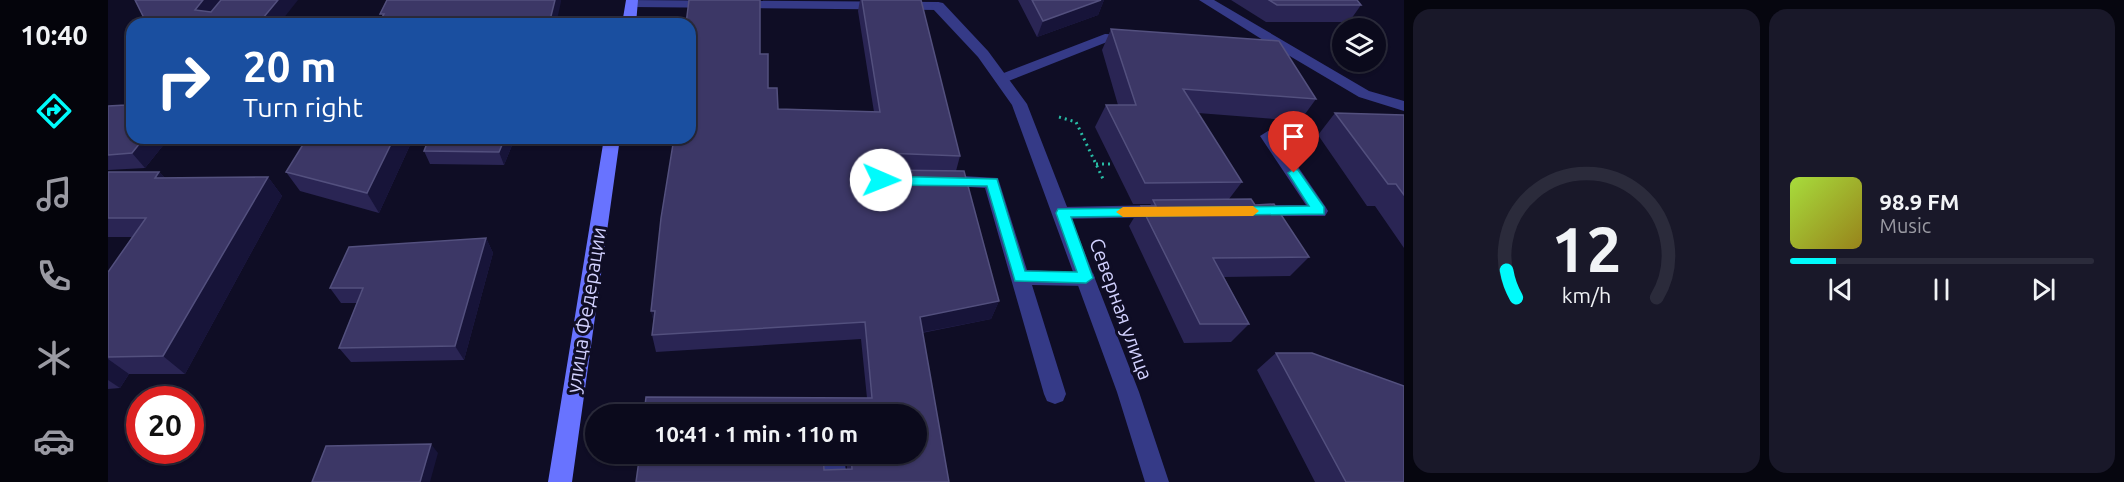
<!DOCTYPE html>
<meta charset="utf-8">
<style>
body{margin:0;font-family:Ubuntu,sans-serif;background:#191829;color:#f1f3f6;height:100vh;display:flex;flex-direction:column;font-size:22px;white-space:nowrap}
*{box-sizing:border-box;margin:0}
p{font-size:20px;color:#9a9aa3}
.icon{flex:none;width:33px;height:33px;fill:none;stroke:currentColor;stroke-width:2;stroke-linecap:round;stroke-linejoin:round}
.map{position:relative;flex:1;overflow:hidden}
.drawer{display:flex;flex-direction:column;gap:9px;padding:9px;background:#06060f;width:720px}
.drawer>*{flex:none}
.top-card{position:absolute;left:18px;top:18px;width:570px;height:126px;border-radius:18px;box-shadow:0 2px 4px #0004,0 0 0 2px #2b2b3b;background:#1a4fa0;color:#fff;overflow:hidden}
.buttons{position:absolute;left:1224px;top:18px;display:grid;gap:12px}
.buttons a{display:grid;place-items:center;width:54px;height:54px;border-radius:50%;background:#0b0a1c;box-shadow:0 2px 4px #0004,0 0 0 2px #2b2b3b;font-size:30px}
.speed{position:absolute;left:18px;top:386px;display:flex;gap:12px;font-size:30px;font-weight:700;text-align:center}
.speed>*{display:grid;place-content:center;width:78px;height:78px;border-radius:50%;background:#0b0a1c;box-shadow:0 2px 4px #0004,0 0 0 2px #2b2b3b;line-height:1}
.speed .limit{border:9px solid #d22;background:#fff;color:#111}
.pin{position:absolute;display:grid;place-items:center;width:51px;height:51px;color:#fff;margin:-62px -26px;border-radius:50% 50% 50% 0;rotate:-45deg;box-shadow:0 0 6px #0007}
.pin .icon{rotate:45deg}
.me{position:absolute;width:66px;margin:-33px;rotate:91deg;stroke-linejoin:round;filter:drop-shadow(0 0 4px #0008)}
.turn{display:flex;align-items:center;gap:21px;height:126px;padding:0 18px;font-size:27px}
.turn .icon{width:78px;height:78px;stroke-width:2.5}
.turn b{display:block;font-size:42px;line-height:51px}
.drawer .card{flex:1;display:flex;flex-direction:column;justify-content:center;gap:9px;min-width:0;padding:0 21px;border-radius:18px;background:#191829}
.drawer .dial{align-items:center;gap:0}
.dial svg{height:156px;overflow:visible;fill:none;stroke:#2b2b3b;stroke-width:7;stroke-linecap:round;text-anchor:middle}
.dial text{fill:#f1f3f6;stroke:none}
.song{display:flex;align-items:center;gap:18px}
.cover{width:72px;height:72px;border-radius:9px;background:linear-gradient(135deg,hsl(80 70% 55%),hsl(50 70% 35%))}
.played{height:6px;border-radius:3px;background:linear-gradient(90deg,#00fbfc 15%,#2b2b3b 15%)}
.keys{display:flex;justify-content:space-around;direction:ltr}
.drawer .tiles{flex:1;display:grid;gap:9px;grid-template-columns:repeat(2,1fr)}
.trip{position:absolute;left:477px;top:404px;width:342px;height:60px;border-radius:30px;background:#0b0a1c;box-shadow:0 2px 4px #0004,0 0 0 2px #2b2b3b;font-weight:600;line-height:60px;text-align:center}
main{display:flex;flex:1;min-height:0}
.tab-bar{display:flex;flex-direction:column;width:108px;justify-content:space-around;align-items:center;background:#04040b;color:#9a9aa3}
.tab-bar .icon{width:42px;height:42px}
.tab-bar .selected{color:#00fbfc}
.tab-bar b{font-size:27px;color:#f1f3f6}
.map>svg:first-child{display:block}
</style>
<main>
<nav class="tab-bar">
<b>10:40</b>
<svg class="icon selected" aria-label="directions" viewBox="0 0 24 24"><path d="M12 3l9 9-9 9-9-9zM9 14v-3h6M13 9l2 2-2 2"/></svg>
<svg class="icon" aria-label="music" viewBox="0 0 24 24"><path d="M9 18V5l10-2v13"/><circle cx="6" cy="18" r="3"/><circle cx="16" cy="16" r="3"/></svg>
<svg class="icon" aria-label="phone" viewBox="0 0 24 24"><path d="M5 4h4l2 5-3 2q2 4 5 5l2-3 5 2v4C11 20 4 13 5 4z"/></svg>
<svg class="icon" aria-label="climate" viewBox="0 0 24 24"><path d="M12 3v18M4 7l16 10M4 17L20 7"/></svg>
<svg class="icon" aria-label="car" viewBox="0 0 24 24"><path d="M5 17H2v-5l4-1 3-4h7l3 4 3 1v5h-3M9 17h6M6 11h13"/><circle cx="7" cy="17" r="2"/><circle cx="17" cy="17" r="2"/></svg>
</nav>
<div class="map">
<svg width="1296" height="482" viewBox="0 0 1296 482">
<rect width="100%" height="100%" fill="#0f0d25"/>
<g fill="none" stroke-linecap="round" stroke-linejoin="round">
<!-- path -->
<path stroke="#28bca5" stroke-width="3" stroke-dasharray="2 4" stroke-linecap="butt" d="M 951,117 L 968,122 L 996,181
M 988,164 L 1004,164"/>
<!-- lane -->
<path fill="#353a87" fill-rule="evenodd" d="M 519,0 L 830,2 L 837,6 L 830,10 L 524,7 L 518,3 Z
M 1091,0 L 1106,0 L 1261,91 L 1296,101 L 1296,111 L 1251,97 L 1180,55 L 1147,51 L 1147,45 L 1163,45 Z
M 997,34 L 1023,35 L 1030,39 L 1023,43 L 999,42 L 898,82 L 893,84 L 886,79 L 888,76 Z
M 1160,131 L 1166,132 L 1217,206 L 1220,211 L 1217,216 L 1142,216 L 1139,211 L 1142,206 L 1148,205 L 1198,205 L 1152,136 Z
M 835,175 L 890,178 L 919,270 L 985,273 L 987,278 L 985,283 L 978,286 L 924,285 L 958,394 L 955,401 L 947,404 L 939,401 L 936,394 L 877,188 L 829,185 L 827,181 Z
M 1054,205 L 1060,206 L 1063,211 L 1060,216 L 1054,217 L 954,219 L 948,218 L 945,213 L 948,208 L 954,207 Z
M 714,453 L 736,453 L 739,482 L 715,482 Z"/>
<!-- street -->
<path fill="#353a87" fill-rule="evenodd" d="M 830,2 L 835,3 L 880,51 L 919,104 L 1031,392 L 1061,482 L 1037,482 L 1009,392 L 904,105 L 870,57 L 825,9 L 823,6 Z"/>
<!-- secondary -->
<path fill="#6873ff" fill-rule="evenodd" d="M 518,0 L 530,0 L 528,24 L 514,24 Z
M 496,138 L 512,138 L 464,482 L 440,482 Z"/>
</g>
<!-- wall -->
<path fill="#2a2554" d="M 752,0 L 813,0 L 852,156 L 848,171 L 891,301 L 883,319 L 814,333 L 841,482 L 716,470 L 739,469 L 738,453 L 808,453 L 759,398 L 753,339 L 548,352 L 544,335 L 546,322 L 543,311 L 652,54 L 660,88 L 670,109 L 766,112 L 750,11 Z
M 910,0 L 996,0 L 990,15 L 929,37 Z
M 1123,0 L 1249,0 L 1253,5 L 1241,22 L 1158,22 Z
M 1003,29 L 1208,99 L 1192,121 L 1090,113 L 1134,182 L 1121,199 L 1147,205 L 1201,257 L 1182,276 L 1116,277 L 1141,324 L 1123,342 L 1076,343 L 1021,226 L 1033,206 L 1042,206 L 1043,204 L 1025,204 L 987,127 L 998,105 L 1010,105 L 994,50 Z
M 0,106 L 24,138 L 61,138 L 37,168 L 0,170 Z
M 1227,113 L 1296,115 L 1296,248 L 1267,206 L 1259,206 L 1210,135 Z
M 407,138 L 396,165 L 322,164 L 316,151 Z
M 303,143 L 271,213 L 192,191 L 178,172 Z
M 0,172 L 51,172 L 57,178 L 160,177 L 174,196 L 77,374 L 21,374 L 12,388 L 0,389 L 0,272 L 24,237 L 0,237 Z
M 378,238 L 385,253 L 356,360 L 243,362 L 231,348 L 249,303 L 233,303 L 222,288 Z
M 1168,353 L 1296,482 L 1207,482 L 1149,370 Z"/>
<!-- shaded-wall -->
<path fill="#171439" d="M 95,0 L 117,0 L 97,24 L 87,10 Z
M 170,0 L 190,0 L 171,24 L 150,24 Z
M 447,0 L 453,0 L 453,2 L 448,24 L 441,24 Z
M 993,0 L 996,0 L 990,15 L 929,37 L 935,21 Z
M 36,138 L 61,138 L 37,168 L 24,153 Z
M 286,138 L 301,138 L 303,143 L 271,213 L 259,193 Z
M 397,138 L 407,138 L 396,165 L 391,152 Z
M 777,153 L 773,172 L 766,161 Z
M 51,172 L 69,191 L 47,178 Z
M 160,177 L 174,196 L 77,374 L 55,356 Z
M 378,238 L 385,253 L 356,360 L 347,346 Z
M 891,301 L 883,319 L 806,334 L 812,317 Z
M 543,311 L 547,311 L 547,329 Z
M 0,359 L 21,374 L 12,388 L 0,380 Z
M 323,444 L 330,453 L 322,482 L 312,482 Z"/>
<!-- building -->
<path fill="#3c3766" stroke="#53507e" stroke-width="1.5" d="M 27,0 L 95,0 L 87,10 L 103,12 L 113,0 L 170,0 L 150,24 L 39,24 Z
M 279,0 L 447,0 L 441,24 L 270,24 L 276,14 L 272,14 Z
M 581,0 L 652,0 L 652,54 L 660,54 L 660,88 L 669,88 L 670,109 L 772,112 L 754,0 L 813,0 L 852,156 L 777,153 L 766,161 L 777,170 L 856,171 L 891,301 L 812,317 L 841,482 L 528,482 L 532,453 L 715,453 L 716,470 L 744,469 L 743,453 L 808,453 L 808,414 L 536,414 L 538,397 L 764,398 L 757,322 L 544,335 L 547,311 L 543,311 L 553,218 L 566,138 L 582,138 L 582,24 L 578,24 Z
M 924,0 L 993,0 L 935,21 Z
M 1161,0 L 1249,0 L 1253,5 L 1169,5 Z
M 1003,29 L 1171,41 L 1208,99 L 1075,89 L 1134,182 L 1037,183 L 998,105 L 1028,105 Z
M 24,98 L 24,138 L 36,138 L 24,153 L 0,155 L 0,106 L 18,105 Z
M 1227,113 L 1296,115 L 1296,195 L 1288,184 L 1280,184 Z
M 199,138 L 286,138 L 259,193 L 178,172 Z
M 321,138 L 397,138 L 391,152 L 316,151 Z
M 0,172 L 51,172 L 47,178 L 160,177 L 55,356 L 0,357 L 0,272 L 38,218 L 0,218 Z
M 1143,199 L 1147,205 L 1166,204 L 1201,257 L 1105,258 L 1141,324 L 1092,324 L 1033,206 L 1048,206 L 1045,200 Z
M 378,238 L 347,346 L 231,348 L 255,288 L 222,288 L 241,247 Z
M 1168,353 L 1204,353 L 1296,386 L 1296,482 L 1238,482 Z
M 323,444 L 312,482 L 204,482 L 218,446 Z"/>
<!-- route -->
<path fill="#00fbfc" stroke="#00a3a4" stroke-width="1.5" d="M 1186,169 L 1190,170 L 1216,207 L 1216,214 L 963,217 L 985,278 L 978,283 L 907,281 L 879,186 L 773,185 L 767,180 L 773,176 L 889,179 L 917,271 L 969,272 L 948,213 L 950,209 L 1201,206 L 1180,173 Z"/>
<!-- slow -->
<path fill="#f59e0b" d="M 1145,206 L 1151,211 L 1145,216 L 1015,217 L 1008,212 L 1015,207 Z"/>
<g text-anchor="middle" stroke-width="6" stroke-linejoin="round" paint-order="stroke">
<!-- street labels -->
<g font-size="20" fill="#d2d1ff" stroke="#0f0d25">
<text transform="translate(1013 309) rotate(70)" y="7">Северная улица</text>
<text transform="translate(478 310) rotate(-81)" y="7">улица Федерации</text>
</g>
</g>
</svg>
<div class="buttons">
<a><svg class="icon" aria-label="layers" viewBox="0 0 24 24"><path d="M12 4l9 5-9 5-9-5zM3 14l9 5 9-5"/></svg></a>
</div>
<div class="speed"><div class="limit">20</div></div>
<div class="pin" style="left:1186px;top:173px;background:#d93025"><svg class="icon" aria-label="arrive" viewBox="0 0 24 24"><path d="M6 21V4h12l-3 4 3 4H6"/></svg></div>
<svg class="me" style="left:773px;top:180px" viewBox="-20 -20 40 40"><circle r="19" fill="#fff"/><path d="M0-13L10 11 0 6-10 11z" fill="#00fbfc"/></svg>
<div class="trip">10:41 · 1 min · 110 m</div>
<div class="top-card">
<div class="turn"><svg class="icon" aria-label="right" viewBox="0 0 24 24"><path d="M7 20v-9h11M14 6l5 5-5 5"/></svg><div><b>20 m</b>Turn right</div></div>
</div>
</div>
<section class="drawer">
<div class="tiles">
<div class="card dial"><svg viewBox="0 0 100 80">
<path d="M14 69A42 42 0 1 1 86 69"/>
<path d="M14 69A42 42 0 0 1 9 55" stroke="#00fbfc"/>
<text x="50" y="56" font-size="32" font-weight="700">12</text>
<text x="50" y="72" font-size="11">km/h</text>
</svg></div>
<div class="card">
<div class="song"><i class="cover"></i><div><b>98.9 FM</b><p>Music</p></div></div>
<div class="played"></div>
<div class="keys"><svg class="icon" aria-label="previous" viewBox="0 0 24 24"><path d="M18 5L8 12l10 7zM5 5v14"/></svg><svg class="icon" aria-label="pause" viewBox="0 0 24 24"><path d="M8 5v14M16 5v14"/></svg><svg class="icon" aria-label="next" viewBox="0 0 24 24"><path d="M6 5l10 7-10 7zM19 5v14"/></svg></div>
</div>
</div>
</section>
</main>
